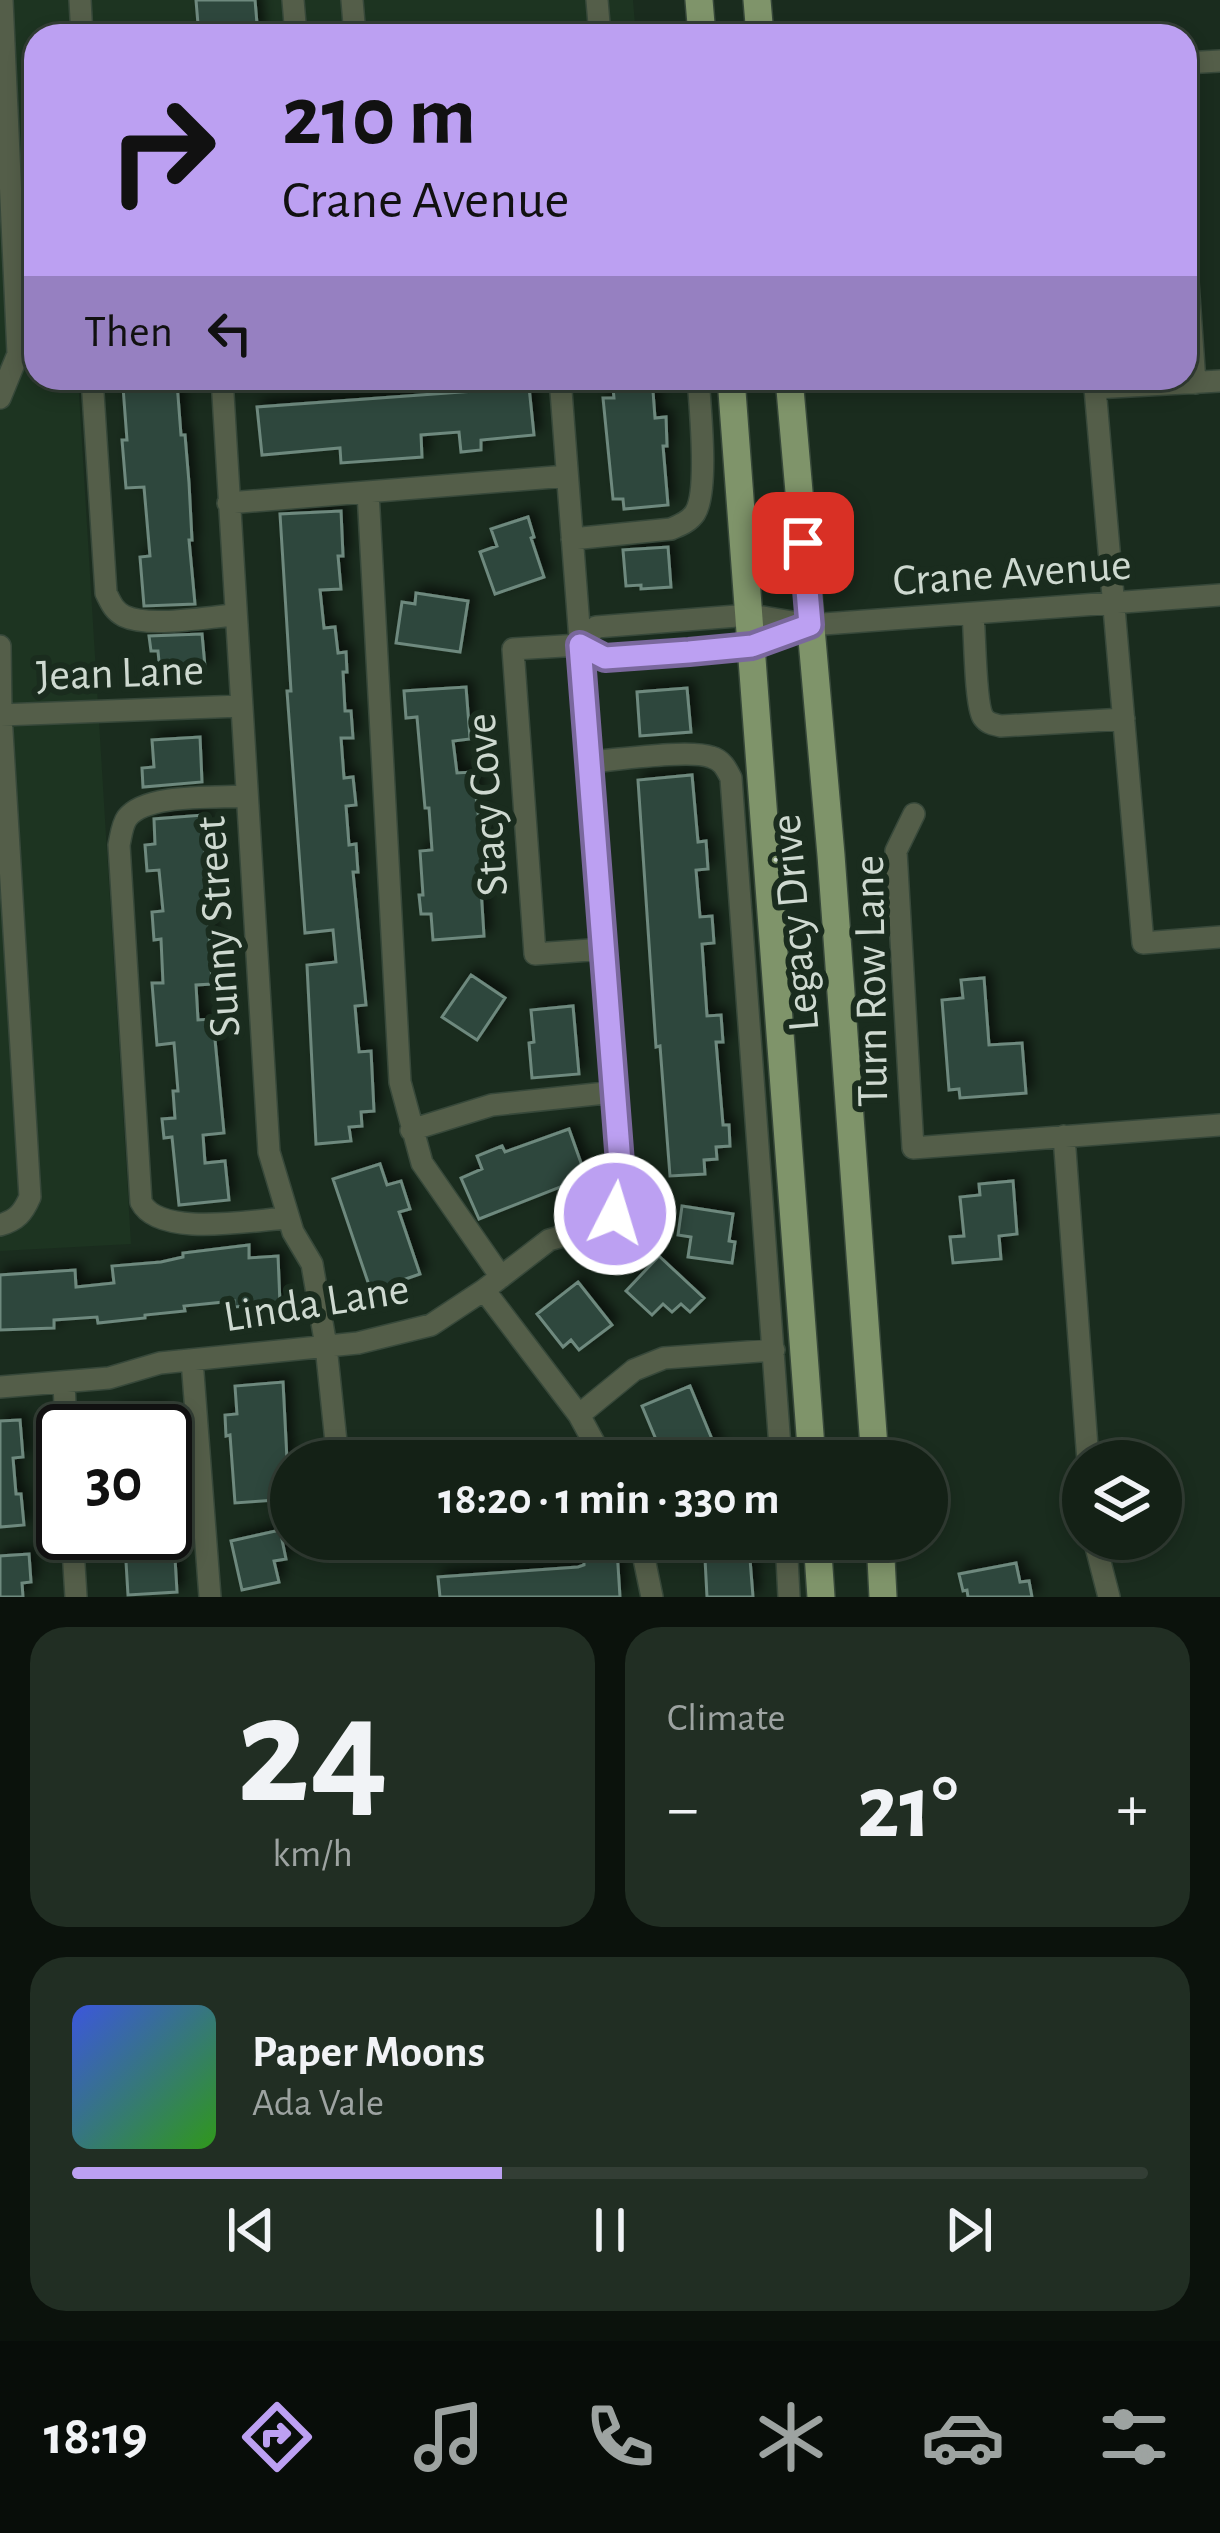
<!DOCTYPE html>
<meta charset="utf-8">
<style>
body{margin:0;font-family:"Alegreya Sans",sans-serif;background:#212e23;color:#f1f3f6;height:100vh;display:flex;flex-direction:column;font-size:45px;white-space:nowrap}
*{box-sizing:border-box;margin:0}
p{font-size:39px;color:#9da3a1}
.icon{flex:none;width:66px;height:66px;fill:none;stroke:currentColor;stroke-width:2;stroke-linecap:round;stroke-linejoin:round}
.map{position:relative;height:1597px;overflow:hidden}
.details{display:flex;flex-direction:column;gap:30px;padding:30px;background:#0b120c;flex:1}
.details>*{flex:none}
.top-card{position:absolute;left:24px;top:24px;width:1173px;height:366px;border-radius:36px;box-shadow:0 6px 18px #0003,0 0 0 3px #333e35;background:#bca0f2;color:#111;overflow:hidden}
.buttons{position:absolute;left:1062px;top:1440px;display:grid;gap:24px}
.buttons a{display:grid;place-items:center;width:120px;height:120px;border-radius:50%;background:#142116;box-shadow:0 6px 18px #0003,0 0 0 3px #333e35;font-size:60px}
.speed{position:absolute;left:36px;top:1404px;display:flex;gap:24px;font-size:60px;font-weight:700;text-align:center}
.speed>*{display:grid;place-content:center;width:156px;height:156px;border-radius:50%;background:#142116;box-shadow:0 6px 18px #0003,0 0 0 3px #333e35;line-height:1}
.speed .limit{border:6px solid #111;border-radius:18px;background:#fff;color:#111}
.pin{position:absolute;display:grid;place-items:center;width:102px;height:102px;color:#fff;margin:-51px;border-radius:24px;box-shadow:0 6px 18px #0006}
.me{position:absolute;width:132px;margin:-66px;rotate:5deg;stroke-linejoin:round;filter:drop-shadow(0 0 9px #0008)}
.turn{display:flex;align-items:center;gap:42px;height:252px;padding:0 60px;font-size:54px}
.turn .icon{width:156px;height:156px;stroke-width:2.5}
.turn b{display:block;font-size:84px;line-height:102px}
.then{display:flex;align-items:center;height:114px;padding:0 60px;background:#0003;gap:24px;font-size:45px}
.big{font-size:90px;font-weight:700;line-height:1.1}
.details .card{flex:1;display:flex;flex-direction:column;justify-content:center;gap:18px;min-width:0;padding:0 42px;border-radius:36px;background:#212e23}
.details .dial{align-items:center;gap:0}
.dial b{font-size:156px;line-height:1}
.song{display:flex;align-items:center;gap:36px}
.cover{width:144px;height:144px;border-radius:18px;background:linear-gradient(135deg,hsl(230 70% 55%),hsl(110 70% 35%))}
.played{height:12px;border-radius:6px;background:linear-gradient(90deg,#bca0f2 40%,#333e35 40%)}
.keys{display:flex;justify-content:space-around;direction:ltr}
.heat{display:flex;justify-content:space-between;align-items:center;font-size:66px;direction:ltr}
.details .tiles{flex:1;display:grid;gap:30px;grid-template-columns:1fr 1fr}
.card:last-child{grid-column:span 2}
.trip{position:absolute;left:270px;top:1440px;width:678px;height:120px;border-radius:60px;background:#142116;box-shadow:0 6px 18px #0003,0 0 0 3px #333e35;font-weight:700;line-height:120px;text-align:center}
.menu{display:flex;height:192px;justify-content:space-around;align-items:center;background:#080d09;color:#9da3a1}
.menu .icon{width:84px;height:84px}
.menu .selected{color:#bca0f2}
.menu b{font-size:54px;color:#f1f3f6}
.map>svg:first-child{display:block}
</style>
<div class="map">
<svg width="1220" height="1597" viewBox="0 0 1220 1597">
<defs>
<filter id="shadow"><feDropShadow dx="6" dy="-6" stdDeviation="6" flood-color="#0009"/></filter>
</defs>
<rect width="100%" height="100%" fill="#1a2c1e"/>
<!-- built -->
<path fill="#1d3421" d="M 0,0 L 633,0 L 636,36 L 36,36 L 36,378 L 78,378 L 131,1244 L 0,1251 Z"/>
<!-- building -->
<path fill="#2d463c" stroke="#6e897e" stroke-width="3" filter="url(#shadow)" d="M 196,0 L 255,0 L 258,36 L 199,36 Z
M 612,378 L 652,378 L 655,418 L 666,417 L 667,446 L 663,446 L 668,505 L 624,509 L 623,499 L 613,499 L 603,398 L 614,398 Z
M 177,383 L 181,435 L 185,435 L 189,483 L 192,540 L 189,540 L 195,604 L 144,606 L 140,557 L 150,556 L 144,487 L 126,488 L 122,440 L 127,440 L 123,387 Z
M 529,387 L 534,435 L 481,440 L 481,450 L 461,452 L 459,432 L 421,435 L 422,457 L 341,463 L 340,448 L 262,455 L 257,407 Z
M 341,511 L 343,556 L 338,556 L 341,589 L 320,590 L 324,628 L 335,627 L 338,653 L 346,652 L 347,672 L 343,672 L 345,711 L 351,711 L 353,738 L 341,738 L 344,778 L 353,777 L 356,805 L 346,806 L 349,845 L 356,844 L 358,872 L 353,872 L 366,1005 L 355,1006 L 359,1052 L 371,1051 L 374,1111 L 361,1112 L 362,1126 L 349,1127 L 351,1141 L 316,1144 L 307,965 L 336,962 L 333,930 L 305,933 L 287,691 L 291,691 L 280,514 Z
M 528,517 L 534,537 L 531,538 L 544,577 L 495,594 L 480,552 L 497,546 L 491,529 Z
M 668,547 L 671,587 L 641,589 L 641,585 L 626,586 L 623,550 Z
M 416,593 L 468,601 L 460,652 L 396,643 L 402,602 L 415,604 Z
M 202,634 L 205,667 L 160,672 L 158,651 L 151,651 L 149,636 Z
M 466,687 L 470,739 L 453,741 L 457,773 L 473,772 L 479,821 L 482,820 L 487,872 L 480,873 L 484,936 L 433,940 L 431,914 L 421,914 L 419,895 L 423,895 L 420,851 L 432,850 L 429,808 L 425,808 L 417,717 L 406,718 L 404,691 Z
M 687,688 L 691,732 L 640,736 L 637,692 Z
M 200,737 L 202,782 L 143,787 L 142,768 L 154,767 L 152,740 Z
M 692,775 L 698,842 L 706,841 L 708,869 L 696,870 L 700,917 L 712,916 L 714,943 L 702,944 L 707,1016 L 721,1015 L 723,1042 L 716,1042 L 723,1125 L 729,1125 L 730,1146 L 716,1147 L 717,1159 L 704,1160 L 705,1174 L 670,1176 L 660,1046 L 656,1047 L 638,780 Z
M 203,815 L 212,984 L 196,985 L 198,1020 L 213,1019 L 224,1133 L 203,1135 L 205,1163 L 225,1161 L 229,1200 L 179,1205 L 172,1137 L 164,1138 L 162,1119 L 175,1118 L 173,1091 L 178,1091 L 174,1043 L 157,1045 L 152,983 L 163,983 L 161,939 L 154,940 L 152,912 L 163,911 L 159,870 L 147,871 L 145,845 L 155,844 L 154,819 Z
M 471,975 L 505,998 L 477,1040 L 442,1017 Z
M 984,978 L 989,1045 L 1022,1043 L 1026,1093 L 960,1098 L 959,1089 L 949,1090 L 942,1000 L 963,998 L 961,980 Z
M 573,1006 L 579,1074 L 532,1078 L 529,1043 L 534,1042 L 531,1010 Z
M 569,1129 L 586,1177 L 479,1219 L 461,1178 L 482,1169 L 477,1156 L 502,1146 L 505,1152 Z
M 380,1164 L 387,1185 L 401,1181 L 410,1209 L 399,1212 L 420,1274 L 371,1291 L 333,1179 Z
M 1013,1181 L 1017,1234 L 999,1236 L 1001,1259 L 953,1263 L 950,1237 L 964,1236 L 960,1197 L 980,1195 L 979,1184 Z
M 682,1206 L 733,1214 L 729,1241 L 735,1242 L 732,1263 L 688,1257 L 691,1237 L 678,1235 Z
M 249,1245 L 249,1258 L 278,1256 L 280,1304 L 234,1307 L 234,1301 L 184,1306 L 185,1311 L 145,1315 L 145,1318 L 98,1323 L 97,1317 L 54,1320 L 54,1328 L 0,1330 L 0,1275 L 75,1270 L 76,1287 L 114,1283 L 112,1266 L 161,1262 L 183,1257 L 183,1253 Z
M 659,1256 L 704,1298 L 690,1312 L 681,1304 L 672,1312 L 663,1304 L 652,1315 L 626,1291 Z
M 578,1282 L 612,1325 L 579,1350 L 571,1340 L 563,1347 L 537,1314 Z
M 283,1382 L 289,1499 L 235,1503 L 230,1435 L 226,1436 L 225,1415 L 237,1414 L 235,1386 Z
M 690,1386 L 721,1461 L 665,1461 L 642,1406 Z
M 162,1408 L 164,1431 L 116,1431 L 115,1412 Z
M 20,1420 L 23,1457 L 13,1458 L 16,1494 L 21,1494 L 24,1525 L 0,1527 L 0,1421 Z
M 280,1530 L 286,1559 L 274,1561 L 279,1582 L 242,1590 L 231,1541 Z
M 704,1539 L 760,1539 L 761,1558 L 750,1559 L 753,1597 L 707,1597 Z
M 174,1541 L 177,1592 L 128,1595 L 125,1545 Z
M 617,1550 L 620,1597 L 440,1597 L 438,1577 L 578,1567 L 584,1565 L 584,1558 L 592,1557 L 592,1552 Z
M 29,1554 L 31,1582 L 22,1583 L 23,1597 L 0,1597 L 0,1556 Z
M 1016,1563 L 1020,1582 L 1029,1581 L 1032,1597 L 968,1597 L 967,1590 L 963,1591 L 959,1574 Z"/>
<g fill="none" stroke-linecap="round" stroke-linejoin="round">
<defs>
<path id="minor" d="M 80,0 L 82,36
M 293,0 L 296,36
M 352,0 L 355,36
M 597,0 L 600,36
M 1185,63 L 1220,61
M 1185,239 L 1195,383
M 92,378 L 106,593 C 111,603 114,611 124,616 C 149,628 207,617 235,615
M 222,378 L 269,1152 L 293,1232 L 312,1264 L 326,1346 L 338,1461
M 1220,381 L 1095,388 L 1143,943 L 1220,937
M 0,398 L 18,354 L 2,0
M 368,492 L 400,1082 L 422,1163 L 501,1277
M 228,503 L 567,476
M 572,539 L 671,529 C 680,525 689,522 695,513 C 709,491 700,407 698,378
M 973,614 C 975,634 975,704 983,717 C 988,724 993,724 1001,726 L 1124,719
M 580,645 L 596,627 L 750,615 L 810,625 L 1220,595
M 580,645 L 513,649 L 535,954 L 604,949
M 580,645 L 605,659 L 753,647 L 806,627
M 0,646 L 1,715 L 30,1197 C 23,1213 17,1220 0,1225
M 1,715 L 241,706
M 589,762 C 616,760 689,749 711,757 C 722,760 726,768 731,778 L 781,1461
M 247,796 C 217,798 145,793 127,818 C 122,825 121,836 119,845 L 141,1202 C 159,1238 253,1220 288,1218
M 914,814 L 896,851 L 913,1148 L 1220,1125
M 411,1130 L 492,1105 L 615,1092
M 1064,1136 L 1088,1461
M 484,1290 L 579,1415 L 604,1461
M 192,1360 L 210,1597
M 64,1382 L 66,1431
M 0,1387 L 109,1378 L 160,1363 L 358,1343 L 431,1325 L 484,1290 L 549,1240 L 602,1225 L 615,1214 L 620,1198 L 621,1176 L 560,378
M 579,1415 L 634,1370 L 664,1358 L 774,1350
M 72,1533 L 76,1597
M 640,1539 L 652,1597
M 786,1539 L 789,1597
M 1094,1539 L 1109,1597"/>
<path id="major" d="M 699,0 L 702,36
M 757,0 L 760,36
M 731,378 L 812,1461
M 789,378 L 831,855 L 875,1461
M 817,1539 L 821,1597
M 880,1539 L 883,1597"/>
</defs>
<!-- minor casing -->
<use href="#minor" stroke="#37483a" stroke-width="24"/>
<!-- major casing -->
<use href="#major" stroke="#37483a" stroke-width="30"/>
<!-- minor -->
<use href="#minor" stroke="#545e49" stroke-width="21"/>
<!-- major -->
<use href="#major" stroke="#7f946a" stroke-width="27"/>
</g>
<g fill="none" stroke-linecap="round" stroke-linejoin="round">
<defs>
<path id="route" d="M 615,1214 L 620,1198 L 621,1176 L 580,645 L 605,658 L 689,652 L 752,646 L 810,625 L 803,543"/>
</defs>
<!-- route casing -->
<use href="#route" stroke="#7a689d" stroke-width="30"/>
<!-- route -->
<use href="#route" stroke="#bca0f2" stroke-width="21"/>
</g>
<g text-anchor="middle" stroke-width="12" stroke-linejoin="round" paint-order="stroke">
<!-- street labels -->
<g font-size="45" fill="#ced9d0" stroke="#1a2c1e">
<text transform="translate(1012 571) rotate(-4)" y="16">Crane Avenue</text>
<text transform="translate(120 671) rotate(-2)" y="16">Jean Lane</text>
<text transform="translate(485 805) rotate(-94)" y="16">Stacy Cove</text>
<text transform="translate(793 923) rotate(-95)" y="16">Legacy Drive</text>
<text transform="translate(216 927) rotate(-94)" y="16">Sunny Street</text>
<text transform="translate(869 981) rotate(-91)" y="16">Turn Row Lane</text>
<text transform="translate(316 1301) rotate(-9)" y="16">Linda Lane</text>
</g>
</g>
</svg>
<div class="buttons">
<a><svg class="icon" aria-label="layers" viewBox="0 0 24 24"><path d="M12 4l9 5-9 5-9-5zM3 14l9 5 9-5"/></svg></a>
</div>
<div class="speed"><div class="limit">30</div></div>
<div class="pin" style="left:803px;top:543px;background:#d93025"><svg class="icon" aria-label="arrive" viewBox="0 0 24 24"><path d="M6 21V4h12l-3 4 3 4H6"/></svg></div>
<svg class="me" style="left:615px;top:1214px" viewBox="-20 -20 40 40"><circle r="17" fill="#bca0f2" stroke="#fff" stroke-width="3"/><path d="M0-11L8 9 0 5-8 9z" fill="#fff"/></svg>
<div class="trip">18:20 · 1 min · 330 m</div>
<div class="top-card">
<div class="turn"><svg class="icon" aria-label="right" viewBox="0 0 24 24"><path d="M7 20v-9h11M14 6l5 5-5 5"/></svg><div><b>210 m</b>Crane Avenue</div></div>
<div class="then">Then<svg class="icon" aria-label="left" viewBox="0 0 24 24"><path d="M17 20v-9H6M10 6l-5 5 5 5"/></svg></div>
</div>
</div>
<section class="details">
<div class="tiles">
<div class="card dial"><b>24</b><p>km/h</p></div>
<div class="card"><p>Climate</p>
<div class="heat"><a>−</a><b class="big">21°</b><a>+</a></div>
</div>
<div class="card">
<div class="song"><i class="cover"></i><div><b>Paper Moons</b><p>Ada Vale</p></div></div>
<div class="played"></div>
<div class="keys"><svg class="icon" aria-label="previous" viewBox="0 0 24 24"><path d="M18 5L8 12l10 7zM5 5v14"/></svg><svg class="icon" aria-label="pause" viewBox="0 0 24 24"><path d="M8 5v14M16 5v14"/></svg><svg class="icon" aria-label="next" viewBox="0 0 24 24"><path d="M6 5l10 7-10 7zM19 5v14"/></svg></div>
</div>
</div>
</section>
<nav class="menu">
<b>18:19</b>
<svg class="icon selected" aria-label="directions" viewBox="0 0 24 24"><path d="M12 3l9 9-9 9-9-9zM9 14v-3h6M13 9l2 2-2 2"/></svg>
<svg class="icon" aria-label="music" viewBox="0 0 24 24"><path d="M9 18V5l10-2v13"/><circle cx="6" cy="18" r="3"/><circle cx="16" cy="16" r="3"/></svg>
<svg class="icon" aria-label="phone" viewBox="0 0 24 24"><path d="M5 4h4l2 5-3 2q2 4 5 5l2-3 5 2v4C11 20 4 13 5 4z"/></svg>
<svg class="icon" aria-label="climate" viewBox="0 0 24 24"><path d="M12 3v18M4 7l16 10M4 17L20 7"/></svg>
<svg class="icon" aria-label="car" viewBox="0 0 24 24"><path d="M5 17H2v-5l4-1 3-4h7l3 4 3 1v5h-3M9 17h6M6 11h13"/><circle cx="7" cy="17" r="2"/><circle cx="17" cy="17" r="2"/></svg>
<svg class="icon" aria-label="filters" viewBox="0 0 24 24"><path d="M4 7h16M4 17h16"/><circle cx="9" cy="7" r="2"/><circle cx="15" cy="17" r="2"/></svg>
</nav>
